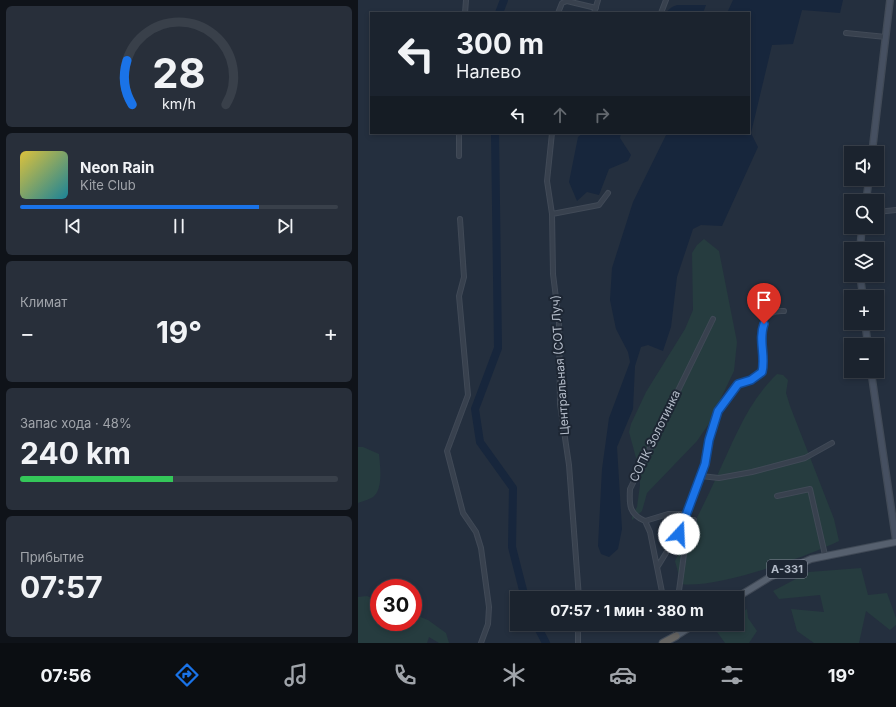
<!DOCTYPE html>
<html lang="ru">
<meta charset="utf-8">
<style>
body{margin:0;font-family:Inter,sans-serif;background:#282f3a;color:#f1f3f6;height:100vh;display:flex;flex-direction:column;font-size:15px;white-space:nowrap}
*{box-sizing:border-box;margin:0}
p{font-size:13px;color:#a0a4aa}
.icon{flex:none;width:22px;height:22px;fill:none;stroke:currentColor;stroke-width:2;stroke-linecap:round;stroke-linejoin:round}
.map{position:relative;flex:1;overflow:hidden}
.drawer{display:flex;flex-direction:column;gap:6px;padding:6px;background:#0f1319;width:358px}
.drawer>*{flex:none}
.top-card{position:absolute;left:12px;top:12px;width:380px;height:122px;border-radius:0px;box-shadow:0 2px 6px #0003,0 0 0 1px #39404a;background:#1b232e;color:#f1f3f6;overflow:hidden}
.fabs{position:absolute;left:486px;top:146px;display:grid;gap:8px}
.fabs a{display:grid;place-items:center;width:40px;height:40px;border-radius:0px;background:#1b232e;box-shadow:0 2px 6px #0003,0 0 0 1px #39404a;font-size:20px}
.speed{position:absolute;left:12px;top:579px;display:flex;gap:8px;font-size:20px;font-weight:700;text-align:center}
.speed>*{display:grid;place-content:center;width:52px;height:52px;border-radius:50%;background:#1b232e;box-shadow:0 2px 6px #0003,0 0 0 1px #39404a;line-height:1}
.speed .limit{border:6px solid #d22;background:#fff;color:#111}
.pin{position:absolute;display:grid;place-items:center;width:34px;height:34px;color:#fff;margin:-41px -17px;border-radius:50% 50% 50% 0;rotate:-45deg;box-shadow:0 0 4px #0007}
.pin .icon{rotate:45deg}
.me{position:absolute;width:44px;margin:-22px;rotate:20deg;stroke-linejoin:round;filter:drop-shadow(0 0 3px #0008)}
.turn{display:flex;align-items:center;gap:14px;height:84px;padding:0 20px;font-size:18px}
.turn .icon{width:52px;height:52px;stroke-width:2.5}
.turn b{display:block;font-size:28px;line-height:34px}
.lanes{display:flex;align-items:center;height:38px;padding:0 20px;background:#0003;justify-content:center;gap:20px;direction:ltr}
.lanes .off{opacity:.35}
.big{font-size:30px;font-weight:700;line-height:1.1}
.drawer .card{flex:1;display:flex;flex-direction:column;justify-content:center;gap:6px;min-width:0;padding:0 14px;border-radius:6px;background:#282f3a}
.drawer .dial{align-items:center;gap:0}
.dial svg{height:104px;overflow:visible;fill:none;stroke:#39404a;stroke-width:7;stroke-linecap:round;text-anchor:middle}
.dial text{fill:#f1f3f6;stroke:none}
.song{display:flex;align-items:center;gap:12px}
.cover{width:48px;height:48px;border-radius:6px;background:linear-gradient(135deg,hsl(50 70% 55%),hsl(190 70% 35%))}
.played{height:4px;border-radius:2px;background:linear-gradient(90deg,#1a73e8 75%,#39404a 75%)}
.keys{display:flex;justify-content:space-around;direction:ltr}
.heat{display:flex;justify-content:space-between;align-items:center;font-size:22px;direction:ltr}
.charge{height:6px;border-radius:3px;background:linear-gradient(90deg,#34c759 48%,#39404a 0)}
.trip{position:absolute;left:152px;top:591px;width:234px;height:40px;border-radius:0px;background:#1b232e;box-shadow:0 2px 6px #0003,0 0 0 1px #39404a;font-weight:700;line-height:40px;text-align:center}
.menu{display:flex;height:64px;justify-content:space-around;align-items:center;background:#0b0e12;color:#a0a4aa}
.menu .icon{width:28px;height:28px}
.menu .selected{color:#1a73e8}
.menu b{font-size:18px;color:#f1f3f6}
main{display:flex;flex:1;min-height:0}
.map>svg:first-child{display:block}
</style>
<main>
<section class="drawer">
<div class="card dial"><svg viewBox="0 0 100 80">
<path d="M14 69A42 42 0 1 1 86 69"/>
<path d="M14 69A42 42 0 0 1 10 35" stroke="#1a73e8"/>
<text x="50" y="56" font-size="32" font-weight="700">28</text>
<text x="50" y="72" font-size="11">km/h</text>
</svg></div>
<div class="card">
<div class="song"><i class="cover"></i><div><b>Neon Rain</b><p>Kite Club</p></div></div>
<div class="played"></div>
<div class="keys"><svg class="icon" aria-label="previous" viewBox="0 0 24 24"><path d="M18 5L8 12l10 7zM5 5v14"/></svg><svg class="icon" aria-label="pause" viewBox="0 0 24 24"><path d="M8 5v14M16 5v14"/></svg><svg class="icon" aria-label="next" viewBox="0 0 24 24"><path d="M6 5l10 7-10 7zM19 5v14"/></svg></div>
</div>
<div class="card"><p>Климат</p>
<div class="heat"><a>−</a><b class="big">19°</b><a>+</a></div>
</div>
<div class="card"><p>Запас хода · 48%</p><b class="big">240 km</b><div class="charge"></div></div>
<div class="card"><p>Прибытие</p><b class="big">07:57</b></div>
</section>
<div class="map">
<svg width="538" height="643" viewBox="0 0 538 643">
<rect width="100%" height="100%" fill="#242f3e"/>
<!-- green -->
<path fill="#263c3f" d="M 346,239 L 361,251 L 379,342 L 376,371 L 350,425 L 339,441 L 289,493 L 284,511 L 274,520 L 274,515 L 279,507 L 282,485 L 281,469 L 271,432 L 273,424 L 288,392 L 327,329 L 335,310 L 334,253 L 339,245 Z
M 419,374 L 425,375 L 430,380 L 428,393 L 432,406 L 476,519 L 481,541 C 448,557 358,589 323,584 L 317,561 C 331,533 346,505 359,476 C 376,440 389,403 419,374 Z
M 0,447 L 5,447 L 21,454 C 22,465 25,486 17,495 C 14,499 5,501 0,503 Z
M 503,568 L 510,595 L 529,593 L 538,618 L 538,625 L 532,630 L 508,611 L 501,643 L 456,643 L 439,631 L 433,609 L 466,612 L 462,595 L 421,599 L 415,591 L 451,572 Z
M 9,596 L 21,601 L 21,622 L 55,622 L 55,614 L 70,620 L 88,633 L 91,643 L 81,643 L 71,637 L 69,643 L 0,643 L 0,597 Z
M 389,609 L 390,618 L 399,631 L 391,643 L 367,643 L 357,629 L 365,624 L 379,624 L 379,615 Z"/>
<!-- water -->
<path fill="#17263c" d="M 375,0 L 485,0 L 482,13 L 444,10 L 435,44 L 414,45 L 393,133 L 400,147 L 364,226 L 343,225 L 335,229 L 319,277 L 313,327 L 305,351 L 290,345 L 283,347 L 277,366 L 275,409 L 259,447 L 264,529 L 260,549 L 251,557 L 243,554 L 240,546 L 244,469 L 251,418 L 272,362 L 270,352 L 258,329 L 252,300 L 254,268 L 275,202 L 309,133 L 391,133 L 391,13 L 369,13 Z
M 319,5 L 348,5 L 345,13 L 307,13 L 314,7 Z
M 225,133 L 263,133 L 262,138 L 273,155 L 270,161 L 251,169 L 241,195 L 229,192 L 219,201 L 211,182 L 220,137 Z"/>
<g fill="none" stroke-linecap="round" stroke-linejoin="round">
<!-- river -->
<path stroke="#17263c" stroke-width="8" d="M 141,13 L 146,0
M 137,133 L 140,348 L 117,409 L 122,442 L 155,488 L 154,547 L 167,598
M 178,624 L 188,643"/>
<defs>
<path id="minor" d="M 107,13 L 108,0
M 200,13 L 204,3 L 209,1 L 238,8
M 236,13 L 240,0
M 303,13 L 308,0
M 488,33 L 528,37
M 101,133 L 101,156
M 194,133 L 189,181 L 194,214 L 195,274 L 201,322 L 202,404 L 211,465 L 221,598
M 519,212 L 538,210
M 194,214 L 241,205 L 250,193
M 102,219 L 106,277 L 101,296 L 110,395 L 89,451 L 105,513 L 118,532 L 123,548 L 131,607 L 130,624 L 123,643
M 343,476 L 361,478 L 394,472 L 447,458 L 474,443
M 419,496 L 452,489 L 467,555
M 287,521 L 310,514 L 328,514
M 300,566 L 324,527 L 347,464 L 351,440 L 360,411 L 380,384 L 393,380 L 404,372 C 409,350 391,309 426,311
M 309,598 L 304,592 L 292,532 L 287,521 C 271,514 271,505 272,489 L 355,319
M 320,598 L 326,554 L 336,520
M 318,624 L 318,636
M 220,643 L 220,624"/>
<path id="secondary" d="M 514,153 L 532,0
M 508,201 L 511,179
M 502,249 L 504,227
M 502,275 L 505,297
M 507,323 L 510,345
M 513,371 L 538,541"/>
<path id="primary" d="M 378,598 L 412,577 L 453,559 L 538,542
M 318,636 L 337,624"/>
<path id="trunk" d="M 305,643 L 318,636"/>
</defs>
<!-- minor casing -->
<use href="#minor" stroke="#414a57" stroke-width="6"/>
<!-- secondary casing -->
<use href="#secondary" stroke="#414a57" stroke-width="8"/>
<!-- primary casing -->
<use href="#primary" stroke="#414a57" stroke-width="8"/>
<!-- trunk casing -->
<use href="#trunk" stroke="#434c59" stroke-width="9"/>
<!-- minor -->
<use href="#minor" stroke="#38414e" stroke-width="4"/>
<!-- secondary -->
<use href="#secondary" stroke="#465061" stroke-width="5.5"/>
<!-- primary -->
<use href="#primary" stroke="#56606e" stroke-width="6"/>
<!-- trunk -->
<use href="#trunk" stroke="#656462" stroke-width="7"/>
</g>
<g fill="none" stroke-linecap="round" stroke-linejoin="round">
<defs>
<path id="route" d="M 321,534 L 347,464 L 351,440 L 360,411 L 380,384 L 393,380 L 404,372 C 408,356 400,340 406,324"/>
</defs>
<!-- route casing -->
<use href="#route" stroke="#114b97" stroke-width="10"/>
<!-- route -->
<use href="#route" stroke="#1a73e8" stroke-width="7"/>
</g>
<g text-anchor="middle" stroke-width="4" stroke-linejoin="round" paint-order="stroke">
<!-- shield labels -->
<rect fill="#1d2633" stroke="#878f9c" stroke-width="1" x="409" y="560" width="40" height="18" rx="3"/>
<g font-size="11" font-weight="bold" fill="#b4bcc9">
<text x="429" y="573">А-331</text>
</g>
<!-- street labels -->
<g font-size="12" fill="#b4bcc9" stroke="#1d2633">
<text transform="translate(202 365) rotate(-94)" y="4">Центральная (СОТ Луч)</text>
<text transform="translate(297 436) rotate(-64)" y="4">СОПК Золотинка</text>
</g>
</g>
</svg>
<div class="fabs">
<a><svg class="icon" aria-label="sound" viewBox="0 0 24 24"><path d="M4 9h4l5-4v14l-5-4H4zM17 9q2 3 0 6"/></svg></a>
<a><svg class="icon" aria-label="search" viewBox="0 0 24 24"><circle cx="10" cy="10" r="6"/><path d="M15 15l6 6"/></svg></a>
<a><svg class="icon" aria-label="layers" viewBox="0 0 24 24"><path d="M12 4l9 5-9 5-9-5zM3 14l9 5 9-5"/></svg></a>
<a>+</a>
<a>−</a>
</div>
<div class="speed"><div class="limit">30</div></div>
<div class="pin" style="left:406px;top:324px;background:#d93025"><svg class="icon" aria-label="arrive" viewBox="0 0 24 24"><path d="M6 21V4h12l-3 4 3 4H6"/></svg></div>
<svg class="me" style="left:321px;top:534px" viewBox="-20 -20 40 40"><circle r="19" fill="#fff"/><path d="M0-13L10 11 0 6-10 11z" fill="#1a73e8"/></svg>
<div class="trip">07:57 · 1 мин · 380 m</div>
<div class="top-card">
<div class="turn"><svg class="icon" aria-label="left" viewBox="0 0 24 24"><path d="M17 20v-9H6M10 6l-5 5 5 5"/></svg><div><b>300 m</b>Налево</div></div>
<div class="lanes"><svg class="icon" aria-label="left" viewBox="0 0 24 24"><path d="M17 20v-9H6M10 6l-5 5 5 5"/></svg><svg class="icon off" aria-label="ahead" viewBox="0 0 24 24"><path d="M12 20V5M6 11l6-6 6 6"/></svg><svg class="icon off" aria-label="right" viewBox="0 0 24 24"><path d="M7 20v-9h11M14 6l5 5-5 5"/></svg></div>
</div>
</div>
</main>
<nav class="menu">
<b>07:56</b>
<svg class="icon selected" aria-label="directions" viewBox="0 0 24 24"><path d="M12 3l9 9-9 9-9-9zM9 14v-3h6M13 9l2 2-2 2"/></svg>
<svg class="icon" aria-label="music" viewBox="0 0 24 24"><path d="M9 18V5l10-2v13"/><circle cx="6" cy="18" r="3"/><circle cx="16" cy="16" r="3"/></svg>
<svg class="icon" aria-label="phone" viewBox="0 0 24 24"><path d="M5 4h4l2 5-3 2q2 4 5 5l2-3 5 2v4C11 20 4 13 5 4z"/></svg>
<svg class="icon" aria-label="climate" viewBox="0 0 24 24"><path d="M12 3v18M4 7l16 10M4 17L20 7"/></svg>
<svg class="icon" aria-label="car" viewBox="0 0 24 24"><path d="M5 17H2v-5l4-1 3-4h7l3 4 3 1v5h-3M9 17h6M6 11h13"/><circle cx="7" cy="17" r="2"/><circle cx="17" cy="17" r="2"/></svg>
<svg class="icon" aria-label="filters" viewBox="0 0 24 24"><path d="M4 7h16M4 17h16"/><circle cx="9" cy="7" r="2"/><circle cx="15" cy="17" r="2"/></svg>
<b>19°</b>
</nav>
